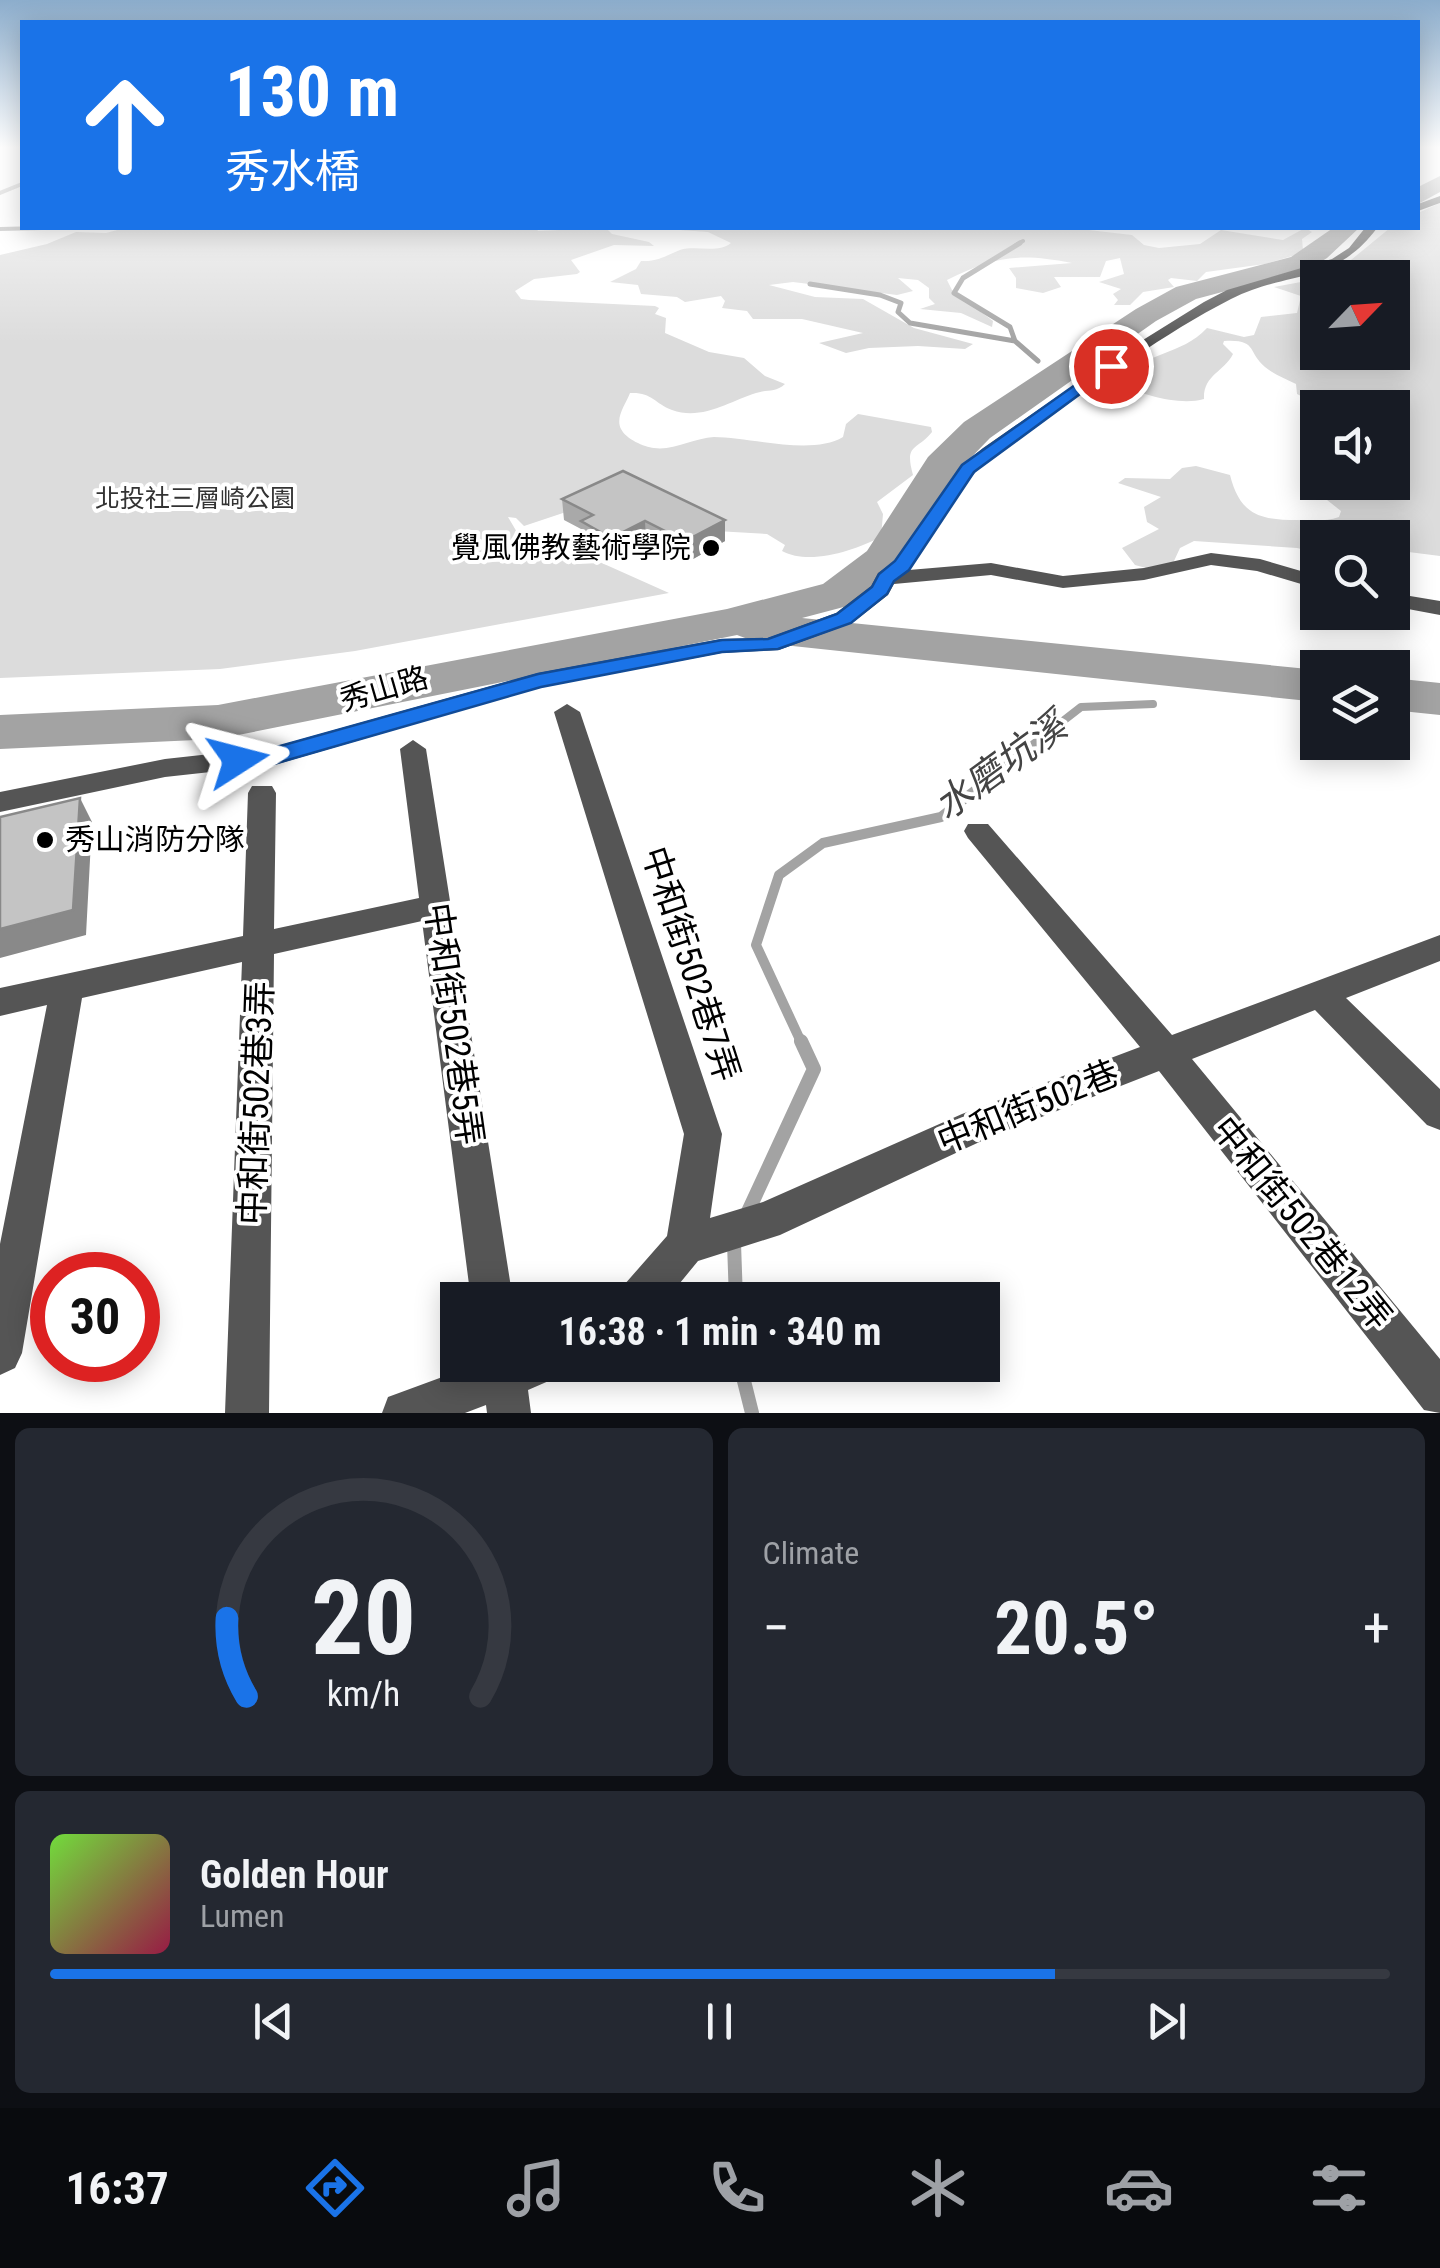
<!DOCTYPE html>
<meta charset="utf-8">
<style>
body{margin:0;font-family:"Roboto Condensed","Noto Sans TC",sans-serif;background:#242831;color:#f1f3f6;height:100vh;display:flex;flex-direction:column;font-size:38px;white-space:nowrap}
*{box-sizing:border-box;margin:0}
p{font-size:32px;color:#9ea1a6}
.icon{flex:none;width:55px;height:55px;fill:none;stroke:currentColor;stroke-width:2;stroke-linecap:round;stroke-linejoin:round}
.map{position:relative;height:1413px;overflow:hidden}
.sheet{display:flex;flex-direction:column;gap:15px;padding:15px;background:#0d0f14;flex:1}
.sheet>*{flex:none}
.guide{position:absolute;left:20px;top:20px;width:1400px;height:210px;border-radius:0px;box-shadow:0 5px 25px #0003;background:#1a73e8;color:#fff;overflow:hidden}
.needle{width:65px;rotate:65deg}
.tools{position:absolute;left:1300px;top:260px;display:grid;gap:20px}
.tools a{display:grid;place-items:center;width:110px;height:110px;border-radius:0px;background:#171b24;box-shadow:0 5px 25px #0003;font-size:50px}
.speed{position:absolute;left:30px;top:1252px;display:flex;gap:20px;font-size:50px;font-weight:700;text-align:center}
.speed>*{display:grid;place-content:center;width:130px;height:130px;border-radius:50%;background:#171b24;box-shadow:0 5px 25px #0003;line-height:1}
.speed .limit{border:15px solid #d22;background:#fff;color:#111}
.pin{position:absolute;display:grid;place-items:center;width:85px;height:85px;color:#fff;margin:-42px;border:5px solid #fff;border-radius:50%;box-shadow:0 2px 10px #0007}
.me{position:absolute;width:110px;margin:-55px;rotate:81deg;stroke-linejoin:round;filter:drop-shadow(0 0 8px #0008)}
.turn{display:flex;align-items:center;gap:35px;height:210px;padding:0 40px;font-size:45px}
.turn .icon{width:130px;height:130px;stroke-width:2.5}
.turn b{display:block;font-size:70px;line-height:85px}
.big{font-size:75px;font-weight:700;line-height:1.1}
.sheet .tile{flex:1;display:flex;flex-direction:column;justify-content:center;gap:15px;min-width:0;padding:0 35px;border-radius:15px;background:#242831}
.sheet .dial{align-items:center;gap:0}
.dial svg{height:260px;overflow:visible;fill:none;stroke:#363941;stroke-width:7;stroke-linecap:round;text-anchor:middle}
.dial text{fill:#f1f3f6;stroke:none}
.song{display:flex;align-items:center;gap:30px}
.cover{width:120px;height:120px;border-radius:15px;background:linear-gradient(135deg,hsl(100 70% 55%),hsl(340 70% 35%))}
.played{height:10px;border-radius:5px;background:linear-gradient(90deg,#1a73e8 75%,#363941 75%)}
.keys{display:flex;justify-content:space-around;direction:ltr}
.heat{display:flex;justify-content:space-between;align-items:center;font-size:55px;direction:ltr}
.sheet .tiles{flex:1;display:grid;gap:15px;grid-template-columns:1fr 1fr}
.tile:last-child{grid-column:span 2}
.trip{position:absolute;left:440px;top:1282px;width:560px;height:100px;border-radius:0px;background:#171b24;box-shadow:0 5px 25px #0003;font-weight:700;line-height:100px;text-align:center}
.tab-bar{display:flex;height:160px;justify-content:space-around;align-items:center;background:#090b0e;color:#9ea1a6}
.tab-bar .icon{width:70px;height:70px}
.tab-bar .on{color:#1a73e8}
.tab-bar b{font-size:45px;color:#f1f3f6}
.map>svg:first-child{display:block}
</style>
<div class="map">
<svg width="1440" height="1413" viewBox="0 0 1440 1413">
<rect width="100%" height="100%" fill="#fff"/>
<!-- green -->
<path fill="#dcdcdc" d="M 1440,203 L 1440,556 L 1393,550 L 1392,538 L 1318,538 L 1317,553 L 1297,548 L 1194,541 L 1180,548 L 1168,574 L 1135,565 L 1122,548 L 1159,529 L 1147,522 L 1144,507 L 1161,497 L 1118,483 L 1125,478 L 1170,479 L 1182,468 L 1196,466 L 1230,475 C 1240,515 1260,520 1297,520 C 1312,520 1325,522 1339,517 L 1341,511 L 1322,496 L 1324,483 L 1392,482 L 1392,408 C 1370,407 1350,398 1328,397 C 1316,396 1308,401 1297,394 L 1296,384 C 1286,379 1273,374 1265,367 C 1247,352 1258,339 1224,341 L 1223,344 L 1233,354 C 1224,372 1203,375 1204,399 C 1180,406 1142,395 1120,384 C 1148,348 1180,357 1207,328 L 1244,337 L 1254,335 L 1261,317 L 1297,313 L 1301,296 L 1274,287 L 1317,279 L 1318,352 L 1392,352 L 1392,278 L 1323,277 L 1340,269 L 1390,228 L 1418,228 L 1418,213 Z
M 125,228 L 536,228 L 538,231 L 606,228 L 612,234 L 649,242 L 654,246 L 614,245 L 571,260 L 580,272 L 577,274 L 534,279 L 515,291 L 521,299 L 529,300 L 655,306 L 659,308 L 655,314 L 666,318 L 665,333 L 709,352 L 744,358 L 765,376 L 785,384 C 775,393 768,389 756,393 C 730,401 702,421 672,410 C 654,403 652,392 630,393 C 626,404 615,417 621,429 C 626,439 644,447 654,448 C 673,451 694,438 714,437 C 749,437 812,456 843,437 L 846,424 L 858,414 L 931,427 L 932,432 C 917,451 904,443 913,475 L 877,502 L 883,514 L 881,537 C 855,550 810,566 782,551 L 785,545 L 767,534 L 681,529 L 581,507 L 524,526 L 516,518 L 508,517 L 521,539 L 584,555 L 669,593 L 355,651 L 220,669 L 0,678 L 0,255 L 47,244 L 76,232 L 106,233 Z
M 653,228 L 1071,228 L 1132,235 L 1144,245 L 1159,248 L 1200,244 L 1221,230 L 1283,240 L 1305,228 L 1312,232 L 1302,239 L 1303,250 L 1299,254 L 1265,264 L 1206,272 L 1197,281 L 1171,278 L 1168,280 L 1174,287 L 1143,292 L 1130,305 L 1114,305 L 1118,300 L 1113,294 L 1121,289 L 1099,282 L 1124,274 L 1120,258 L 1106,261 L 1100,277 L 1054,277 L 1061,287 L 1043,293 L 1016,288 L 1016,278 L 1009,268 L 1072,263 C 1019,253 995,256 947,280 L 952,290 L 993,321 L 992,327 L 961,313 L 920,309 L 935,304 L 929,298 L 929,288 L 918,280 L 898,278 L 913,291 L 897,295 L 793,282 L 769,285 L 815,297 L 863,299 L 914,328 L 973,344 L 965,349 L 918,346 L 869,348 L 846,353 L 819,343 L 863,333 L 802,319 L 753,319 L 747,311 L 722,308 L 725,301 L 721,296 L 685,302 L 677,297 L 641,294 L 638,285 L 610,282 L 636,269 L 641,261 C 658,262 667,255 680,250 C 697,245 717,254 731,243 L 708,232 Z"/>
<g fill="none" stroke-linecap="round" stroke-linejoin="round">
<!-- stream-far5 -->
<path stroke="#a3a3a3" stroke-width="4" d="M 1428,185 L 1434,188
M 0,193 L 22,184
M 0,229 L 42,228
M 1016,245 L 1023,241"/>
<!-- stream-far4 -->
<path stroke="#a3a3a3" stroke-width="5" d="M 1020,243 L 963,278 L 954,293 L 1010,327 L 1015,341 L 1038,361
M 810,284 L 880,295 L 901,303 L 898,312 L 910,323 L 1015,341"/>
<!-- stream-far3 -->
<path stroke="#a3a3a3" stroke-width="6" d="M 1051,373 L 1055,377"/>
<!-- stream-far2 -->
<path stroke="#a3a3a3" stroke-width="8" d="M 1014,759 L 1081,707 L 1153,704"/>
<!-- stream-far1 -->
<path stroke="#a3a3a3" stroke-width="10" d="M 802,1044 L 756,945 L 779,875 L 823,843 L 941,817 L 1018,757"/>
<!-- stream -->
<path stroke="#a3a3a3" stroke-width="14" d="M 746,1216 L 814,1069 L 801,1041
M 734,1243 L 736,1300
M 740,1365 L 752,1413"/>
<!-- river -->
<path fill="#a3a3a3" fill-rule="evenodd" d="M 1440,176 L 1440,192 L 1418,204 L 1418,187 Z
M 1333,228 L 1359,228 L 1327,258 L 1309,269 L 1196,299 L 1156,321 L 990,438 L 958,471 L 898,569 L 855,604 L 802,618 L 1318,670 L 1318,702 L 756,642 L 737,635 L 218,739 L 0,749 L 0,715 L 218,705 L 727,609 L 823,584 L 867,551 L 928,457 L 964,422 L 1136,309 L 1176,287 L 1291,257 Z
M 1392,678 L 1440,683 L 1440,715 L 1392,710 Z"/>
<!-- minor -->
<path fill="#555" fill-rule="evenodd" d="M 1440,196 L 1440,203 L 1418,211 L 1418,204 Z
M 1365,228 L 1377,228 C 1334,286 1287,270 1231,299 C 1163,334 1101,380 1040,424 C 1018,440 990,454 973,475 C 949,504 931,539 909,570 L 991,563 L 1063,576 L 1144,568 L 1211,553 L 1260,559 L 1318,576 L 1318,589 L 1257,571 L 1211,565 L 1144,580 L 1063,588 L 991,575 L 894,584 L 888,595 L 852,623 L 779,650 L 721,653 L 541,687 L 274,765 L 165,777 L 0,812 L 0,792 L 165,759 L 274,747 L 538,673 L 721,639 L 768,638 L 836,613 L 871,586 L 878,573 L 895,561 L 962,465 L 983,448 L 1106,363 L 1204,302 L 1227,290 L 1332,259 L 1349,248 Z
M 1392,593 L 1440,601 L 1440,615 L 1392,606 Z
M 567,704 L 580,712 L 722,1134 L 710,1218 L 763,1202 L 962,1114 L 1140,1047 L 968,838 L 964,831 L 968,824 L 988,824 L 1172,1035 L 1440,935 L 1440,961 L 1346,998 L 1440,1089 L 1440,1130 L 1427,1125 L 1315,1010 L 1192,1059 L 1440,1359 L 1440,1413 L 1424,1410 L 1159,1071 L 988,1138 L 780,1235 L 698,1261 L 666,1300 L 618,1300 L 624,1285 L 667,1236 L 684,1134 L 554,712 Z
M 413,740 L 426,749 L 513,1300 L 471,1300 L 422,921 L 274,954 L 269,1413 L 225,1413 L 242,962 L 82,998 L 22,1353 L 15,1368 L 0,1375 L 0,1244 L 47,1005 L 0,1016 L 0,988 L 243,936 L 248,793 L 252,786 L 272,786 L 276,793 L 274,929 L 419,898 L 400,749 Z
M 475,1365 L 558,1365 L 551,1380 L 528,1390 L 531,1413 L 487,1413 L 486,1405 L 465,1413 L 382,1413 L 388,1397 Z"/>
</g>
<!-- wall -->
<path fill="#a9a9a9" d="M 562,499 L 725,520 L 725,541 L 686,563 L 646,542 L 612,559 L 583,542 L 581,529 L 564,520 Z"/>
<!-- shaded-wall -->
<path fill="#898989" d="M 725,520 L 725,541 L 686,563 L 685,541 Z
M 645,521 L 646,542 L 612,559 L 611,538 Z
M 80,798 L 92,822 L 86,935 L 0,958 L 0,929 Z"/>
<!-- building -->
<path fill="#c4c4c4" stroke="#898989" stroke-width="2.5" d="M 623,471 L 725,520 L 685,541 L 645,521 L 611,538 L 581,521 L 593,515 L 562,499 Z
M 80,798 L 73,910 L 0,929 L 0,817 Z"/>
<!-- sky -->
<linearGradient id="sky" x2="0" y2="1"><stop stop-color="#8cadcc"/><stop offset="0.43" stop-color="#fff"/><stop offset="1" stop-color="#fff" stop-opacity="0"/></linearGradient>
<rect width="1440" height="343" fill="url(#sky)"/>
<!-- route -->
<path fill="#1a73e8" stroke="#114b97" stroke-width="2.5" d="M 1106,363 L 1118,366 L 974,472 L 909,570 L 894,581 L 887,594 L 851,623 L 778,649 L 722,652 L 541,687 L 274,764 L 238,768 L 225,760 L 238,752 L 273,748 L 538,674 L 722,640 L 768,639 L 837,614 L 872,587 L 879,574 L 895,561 L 962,465 Z"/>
<!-- markers -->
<g fill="#000" stroke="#fff" stroke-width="4">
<circle cx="711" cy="548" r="10"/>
<circle cx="45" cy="840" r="10"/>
</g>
<g text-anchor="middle" stroke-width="8" stroke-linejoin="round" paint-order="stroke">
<!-- far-park labels -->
<g font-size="25" fill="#333" stroke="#fff">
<text x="195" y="507">北投社三層崎公園</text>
</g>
<!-- poi labels -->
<g font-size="30" fill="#000" stroke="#fff" text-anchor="end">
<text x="691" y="558">覺風佛教藝術學院</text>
<text x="65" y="850" text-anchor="start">秀山消防分隊</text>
</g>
<!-- street labels -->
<g font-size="30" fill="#000" stroke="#fff">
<text transform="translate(384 689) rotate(-16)" y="10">秀山路</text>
</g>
<!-- near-street labels -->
<g font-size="35" fill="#000" stroke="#fff">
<text transform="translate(691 964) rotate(72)" y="12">中和街502巷7弄</text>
<text transform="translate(454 1024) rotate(82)" y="12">中和街502巷5弄</text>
<text transform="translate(256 1103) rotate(-88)" y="12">中和街502巷3弄</text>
<text transform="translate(1028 1107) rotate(-22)" y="12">中和街502巷</text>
<text transform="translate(1302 1223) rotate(51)" y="12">中和街502巷12弄</text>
</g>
<!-- near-water labels -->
<g font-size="38" font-style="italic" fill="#444" stroke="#fff">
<text transform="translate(1000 766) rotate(-36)" y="13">水磨坑溪</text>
</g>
</g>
</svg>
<div class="tools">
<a><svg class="needle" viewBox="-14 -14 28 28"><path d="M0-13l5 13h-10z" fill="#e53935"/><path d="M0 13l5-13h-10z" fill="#9ea1a6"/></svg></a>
<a><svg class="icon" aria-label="sound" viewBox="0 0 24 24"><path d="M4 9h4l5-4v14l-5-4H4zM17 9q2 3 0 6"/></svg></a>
<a><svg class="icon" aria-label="search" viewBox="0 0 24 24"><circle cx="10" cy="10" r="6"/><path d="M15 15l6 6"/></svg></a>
<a><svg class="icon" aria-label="layers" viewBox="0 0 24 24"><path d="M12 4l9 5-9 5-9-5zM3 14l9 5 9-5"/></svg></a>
</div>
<div class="speed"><div class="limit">30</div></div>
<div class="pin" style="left:1111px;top:366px;background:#d93025"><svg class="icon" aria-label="arrive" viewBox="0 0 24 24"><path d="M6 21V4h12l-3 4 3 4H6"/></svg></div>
<svg class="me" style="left:238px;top:760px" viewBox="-20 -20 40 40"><path d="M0-17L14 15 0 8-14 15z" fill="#1a73e8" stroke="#fff" stroke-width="4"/></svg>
<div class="trip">16:38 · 1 min · 340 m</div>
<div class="guide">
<div class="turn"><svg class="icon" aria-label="ahead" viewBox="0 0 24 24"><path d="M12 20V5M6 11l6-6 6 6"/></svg><div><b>130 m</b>秀水橋</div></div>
</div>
</div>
<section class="sheet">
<div class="tiles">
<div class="tile dial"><svg viewBox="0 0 100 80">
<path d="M14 69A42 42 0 1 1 86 69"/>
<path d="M14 69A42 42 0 0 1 8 45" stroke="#1a73e8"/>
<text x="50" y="56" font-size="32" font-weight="700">20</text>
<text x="50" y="72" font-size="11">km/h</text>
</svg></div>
<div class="tile"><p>Climate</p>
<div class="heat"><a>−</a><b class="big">20.5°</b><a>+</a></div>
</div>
<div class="tile">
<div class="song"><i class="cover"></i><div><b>Golden Hour</b><p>Lumen</p></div></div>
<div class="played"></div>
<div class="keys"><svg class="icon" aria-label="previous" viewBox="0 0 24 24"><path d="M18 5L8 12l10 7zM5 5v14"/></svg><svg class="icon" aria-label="pause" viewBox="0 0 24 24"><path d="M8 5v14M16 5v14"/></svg><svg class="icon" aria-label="next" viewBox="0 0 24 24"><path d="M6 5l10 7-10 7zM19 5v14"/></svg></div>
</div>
</div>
</section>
<nav class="tab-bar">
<b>16:37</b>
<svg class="icon on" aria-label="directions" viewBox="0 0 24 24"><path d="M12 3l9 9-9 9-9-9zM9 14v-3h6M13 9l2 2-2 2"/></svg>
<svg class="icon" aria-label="music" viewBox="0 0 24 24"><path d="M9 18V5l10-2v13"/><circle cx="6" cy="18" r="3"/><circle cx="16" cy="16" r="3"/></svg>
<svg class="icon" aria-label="phone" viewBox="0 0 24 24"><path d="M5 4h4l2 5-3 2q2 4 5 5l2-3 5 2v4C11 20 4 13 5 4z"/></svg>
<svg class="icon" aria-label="climate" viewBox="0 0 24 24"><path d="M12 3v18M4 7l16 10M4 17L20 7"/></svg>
<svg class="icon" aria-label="car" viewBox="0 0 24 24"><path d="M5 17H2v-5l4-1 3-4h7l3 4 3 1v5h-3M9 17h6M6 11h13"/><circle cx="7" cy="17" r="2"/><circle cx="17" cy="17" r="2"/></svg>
<svg class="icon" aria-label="filters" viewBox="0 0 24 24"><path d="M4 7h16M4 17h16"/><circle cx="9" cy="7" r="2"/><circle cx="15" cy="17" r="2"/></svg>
</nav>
